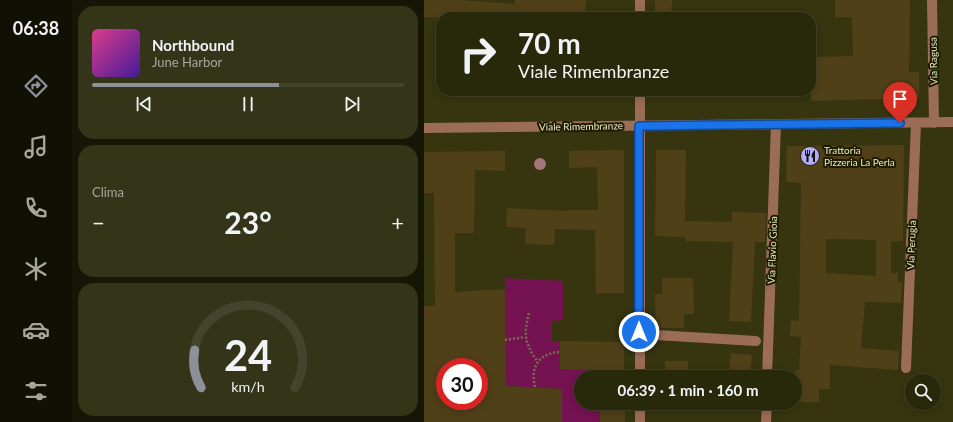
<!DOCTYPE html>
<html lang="it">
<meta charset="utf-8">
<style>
body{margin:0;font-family:Lato,sans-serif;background:#343419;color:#f1f3f6;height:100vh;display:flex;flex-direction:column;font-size:15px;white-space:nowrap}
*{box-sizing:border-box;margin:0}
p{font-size:13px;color:#a5a69d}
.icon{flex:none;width:22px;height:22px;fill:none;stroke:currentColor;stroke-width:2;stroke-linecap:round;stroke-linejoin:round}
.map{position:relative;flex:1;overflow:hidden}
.details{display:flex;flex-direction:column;gap:6px;padding:6px;background:#161606;width:352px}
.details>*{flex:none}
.hud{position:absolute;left:12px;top:12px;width:380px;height:84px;border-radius:16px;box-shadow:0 2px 10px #0003,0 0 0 1px #44442c;background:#28280b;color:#f1f3f6;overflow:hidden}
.controls{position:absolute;left:481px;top:374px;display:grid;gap:8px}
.controls a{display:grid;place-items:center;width:36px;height:36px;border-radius:50%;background:#28280b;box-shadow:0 2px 10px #0003,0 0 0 1px #44442c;font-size:20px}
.speed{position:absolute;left:12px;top:358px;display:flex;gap:8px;font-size:20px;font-weight:700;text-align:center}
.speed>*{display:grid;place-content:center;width:52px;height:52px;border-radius:50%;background:#28280b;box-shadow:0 2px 10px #0003,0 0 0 1px #44442c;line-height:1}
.speed .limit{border:6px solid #d22;background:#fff;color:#111}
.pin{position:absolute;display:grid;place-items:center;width:34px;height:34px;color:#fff;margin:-41px -17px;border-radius:50% 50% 50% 0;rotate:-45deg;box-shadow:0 0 4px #0007}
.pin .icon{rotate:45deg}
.me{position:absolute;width:44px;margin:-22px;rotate:0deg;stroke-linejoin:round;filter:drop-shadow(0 0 3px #0008)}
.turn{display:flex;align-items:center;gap:14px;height:84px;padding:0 16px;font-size:18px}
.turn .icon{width:52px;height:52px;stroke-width:2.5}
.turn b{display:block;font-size:28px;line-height:34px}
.big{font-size:30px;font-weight:700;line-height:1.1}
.details .card{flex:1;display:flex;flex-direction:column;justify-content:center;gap:6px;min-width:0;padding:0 14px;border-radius:16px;background:#343419}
.details .dial{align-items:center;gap:0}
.dial svg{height:104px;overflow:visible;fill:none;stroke:#44442c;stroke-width:7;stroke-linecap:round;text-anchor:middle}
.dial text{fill:#f1f3f6;stroke:none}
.song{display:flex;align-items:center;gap:12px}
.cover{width:48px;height:48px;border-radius:6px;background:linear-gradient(135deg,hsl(330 70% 55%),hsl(260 70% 35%))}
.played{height:4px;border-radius:2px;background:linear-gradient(90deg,#8c9099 60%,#44442c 60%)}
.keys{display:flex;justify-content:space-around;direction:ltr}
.heat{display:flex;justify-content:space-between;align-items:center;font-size:22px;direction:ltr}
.trip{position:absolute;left:150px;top:370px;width:228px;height:40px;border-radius:20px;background:#28280b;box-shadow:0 2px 10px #0003,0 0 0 1px #44442c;font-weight:700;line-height:40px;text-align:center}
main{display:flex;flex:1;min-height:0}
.dock{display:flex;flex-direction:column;width:72px;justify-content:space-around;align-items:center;background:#101004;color:#a5a69d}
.dock .icon{width:28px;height:28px}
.dock .selected{color:#8c9099}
.dock b{font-size:18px;color:#f1f3f6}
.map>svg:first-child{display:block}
</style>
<main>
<nav class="dock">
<b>06:38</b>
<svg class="icon selected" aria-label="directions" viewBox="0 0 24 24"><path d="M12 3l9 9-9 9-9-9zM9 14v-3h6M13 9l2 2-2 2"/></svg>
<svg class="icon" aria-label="music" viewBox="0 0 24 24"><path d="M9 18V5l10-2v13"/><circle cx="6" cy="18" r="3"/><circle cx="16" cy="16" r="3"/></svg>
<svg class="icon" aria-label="phone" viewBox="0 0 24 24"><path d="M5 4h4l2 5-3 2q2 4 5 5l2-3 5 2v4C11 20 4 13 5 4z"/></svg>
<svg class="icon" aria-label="climate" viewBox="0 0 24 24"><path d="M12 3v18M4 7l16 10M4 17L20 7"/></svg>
<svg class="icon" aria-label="car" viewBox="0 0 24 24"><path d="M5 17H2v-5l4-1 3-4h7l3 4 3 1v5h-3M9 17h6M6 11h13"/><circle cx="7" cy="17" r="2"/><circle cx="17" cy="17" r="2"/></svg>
<svg class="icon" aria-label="filters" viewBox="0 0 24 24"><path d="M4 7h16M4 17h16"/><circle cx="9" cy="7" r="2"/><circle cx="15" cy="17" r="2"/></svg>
</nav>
<section class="details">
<div class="card">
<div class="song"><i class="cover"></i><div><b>Northbound</b><p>June Harbor</p></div></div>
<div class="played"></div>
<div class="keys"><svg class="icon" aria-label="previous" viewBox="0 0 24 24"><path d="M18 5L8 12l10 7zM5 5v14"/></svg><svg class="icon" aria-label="pause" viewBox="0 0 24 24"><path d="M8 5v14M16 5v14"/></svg><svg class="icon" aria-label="next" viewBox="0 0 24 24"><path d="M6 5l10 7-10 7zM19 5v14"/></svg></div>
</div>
<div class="card"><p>Clima</p>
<div class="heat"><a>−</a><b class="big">23°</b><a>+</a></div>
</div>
<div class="card dial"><svg viewBox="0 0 100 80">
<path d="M14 69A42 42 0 1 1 86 69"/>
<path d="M14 69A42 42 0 0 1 9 40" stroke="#8c9099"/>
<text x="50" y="56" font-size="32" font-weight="700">24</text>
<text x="50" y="72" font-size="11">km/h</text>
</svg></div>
</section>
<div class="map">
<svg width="529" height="422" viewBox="0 0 529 422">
<rect width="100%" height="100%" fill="#36350f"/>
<!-- green -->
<path fill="#751252" d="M 81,278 L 139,281 L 139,320 L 128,321 L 128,341 L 136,341 L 136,369 L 170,370 L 169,377 L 157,377 L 157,403 L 176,403 L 176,422 L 138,422 L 138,389 L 82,386 Z"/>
<!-- building -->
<path fill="#504018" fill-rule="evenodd" d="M 0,0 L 36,0 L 91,4 L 91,0 L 162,0 L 161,17 L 0,17 Z
M 231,0 L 248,0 L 247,17 L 231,17 Z
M 411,0 L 486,0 L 485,72 L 495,72 L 495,98 L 387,101 L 387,57 L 429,56 L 428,17 L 411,17 Z
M 480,145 L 479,241 L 467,241 L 467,273 L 474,273 L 474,282 L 478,282 L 477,303 L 441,302 L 437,348 L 475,351 L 474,370 L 406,365 L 406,389 L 395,389 L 395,402 L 371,402 L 371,370 L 375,370 L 377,337 L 366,336 L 367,320 L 375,321 L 377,183 L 362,182 L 363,146 ZM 402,239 L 452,240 L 452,276 L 402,273 Z
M 200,150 L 200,293 L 172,293 L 171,230 L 131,229 L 130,245 L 101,244 L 102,228 L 82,227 L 83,208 L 143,211 L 143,210 L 174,210 L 173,167 L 145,168 L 145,151 Z
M 232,150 L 262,150 L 261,221 L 308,222 L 308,212 L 342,213 L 341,242 L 331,242 L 327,322 L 305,321 L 309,242 L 261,241 L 261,237 L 231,236 Z
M 81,151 L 81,171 L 51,170 L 50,233 L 31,233 L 31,292 L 81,289 L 82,386 L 138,389 L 138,422 L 0,422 L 0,306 L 11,306 L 10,193 L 0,193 L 0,152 ZM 21,367 L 55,367 L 55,401 L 21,401 Z
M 238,278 L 269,278 L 270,314 L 260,314 L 260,328 L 232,328 L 231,294 L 238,294 Z
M 136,341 L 200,342 L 200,377 L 169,377 L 170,370 L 136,369 Z
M 307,353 L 328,355 L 326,377 L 305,377 Z
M 241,361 L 264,361 L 264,377 L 241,377 Z
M 176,403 L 201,403 L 201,422 L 176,422 Z"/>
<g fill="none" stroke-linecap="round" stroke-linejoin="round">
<!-- path -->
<path stroke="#72714c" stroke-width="2.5" stroke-dasharray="2 2" stroke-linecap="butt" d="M 105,313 C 99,335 101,344 114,362
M 81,340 L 101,337
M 111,387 C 106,367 115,353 136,352"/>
<!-- minor -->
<path stroke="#9b6d56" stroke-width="10" d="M 508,0 L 510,123
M 216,17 L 216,0
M 0,128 L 529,122
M 215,334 L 332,341
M 482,368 L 492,123
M 216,377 L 216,91
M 343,377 L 352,124
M 216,403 L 216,422
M 342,422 L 343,403"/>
</g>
<!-- trees -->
<circle fill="#a2757b" cx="116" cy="164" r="6"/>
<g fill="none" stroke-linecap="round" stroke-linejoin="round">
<defs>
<path id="route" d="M 215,332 L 215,126 L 476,123"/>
</defs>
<!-- route casing -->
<use href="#route" stroke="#114b97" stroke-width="10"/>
<!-- route -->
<use href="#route" stroke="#1a73e8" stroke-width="7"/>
</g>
<!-- icons -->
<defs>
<symbol id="restaurant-disc" viewBox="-11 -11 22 22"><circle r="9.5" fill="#b3adf9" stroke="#1d1c00"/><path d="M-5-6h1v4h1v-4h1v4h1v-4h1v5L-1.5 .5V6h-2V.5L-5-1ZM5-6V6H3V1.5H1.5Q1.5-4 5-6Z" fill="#111"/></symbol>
</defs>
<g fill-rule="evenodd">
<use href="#restaurant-disc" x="375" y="145" width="22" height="22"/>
</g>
<g text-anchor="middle" stroke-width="4" stroke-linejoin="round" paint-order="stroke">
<!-- street labels -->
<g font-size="10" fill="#eaeac7" stroke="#1d1c00">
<text transform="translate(509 61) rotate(-91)" y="4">Via Ragusa</text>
<text transform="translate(157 126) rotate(-1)" y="4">Viale Rimembranze</text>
<text transform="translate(487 245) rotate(-88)" y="4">Via Perugia</text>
<text transform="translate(348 250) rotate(-88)" y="4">Via Flavio Gioia</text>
</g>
<!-- poi labels -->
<g font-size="10" fill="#eaeac7" stroke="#1d1c00" text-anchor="start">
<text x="400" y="154">Trattoria<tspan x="400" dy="12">Pizzeria La Perla</tspan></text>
</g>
</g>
</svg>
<div class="controls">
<a><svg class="icon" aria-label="search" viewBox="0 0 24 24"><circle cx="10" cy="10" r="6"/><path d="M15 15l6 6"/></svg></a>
</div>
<div class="speed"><div class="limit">30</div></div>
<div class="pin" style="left:476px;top:123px;background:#d93025"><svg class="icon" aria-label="arrive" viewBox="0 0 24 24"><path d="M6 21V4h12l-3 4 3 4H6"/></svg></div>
<svg class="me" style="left:215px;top:332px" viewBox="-20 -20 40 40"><circle r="17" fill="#1a73e8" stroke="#fff" stroke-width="3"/><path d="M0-11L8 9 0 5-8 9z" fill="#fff"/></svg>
<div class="trip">06:39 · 1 min · 160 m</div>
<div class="hud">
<div class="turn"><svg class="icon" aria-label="right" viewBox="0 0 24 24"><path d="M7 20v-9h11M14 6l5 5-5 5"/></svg><div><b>70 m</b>Viale Rimembranze</div></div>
</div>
</div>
</main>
